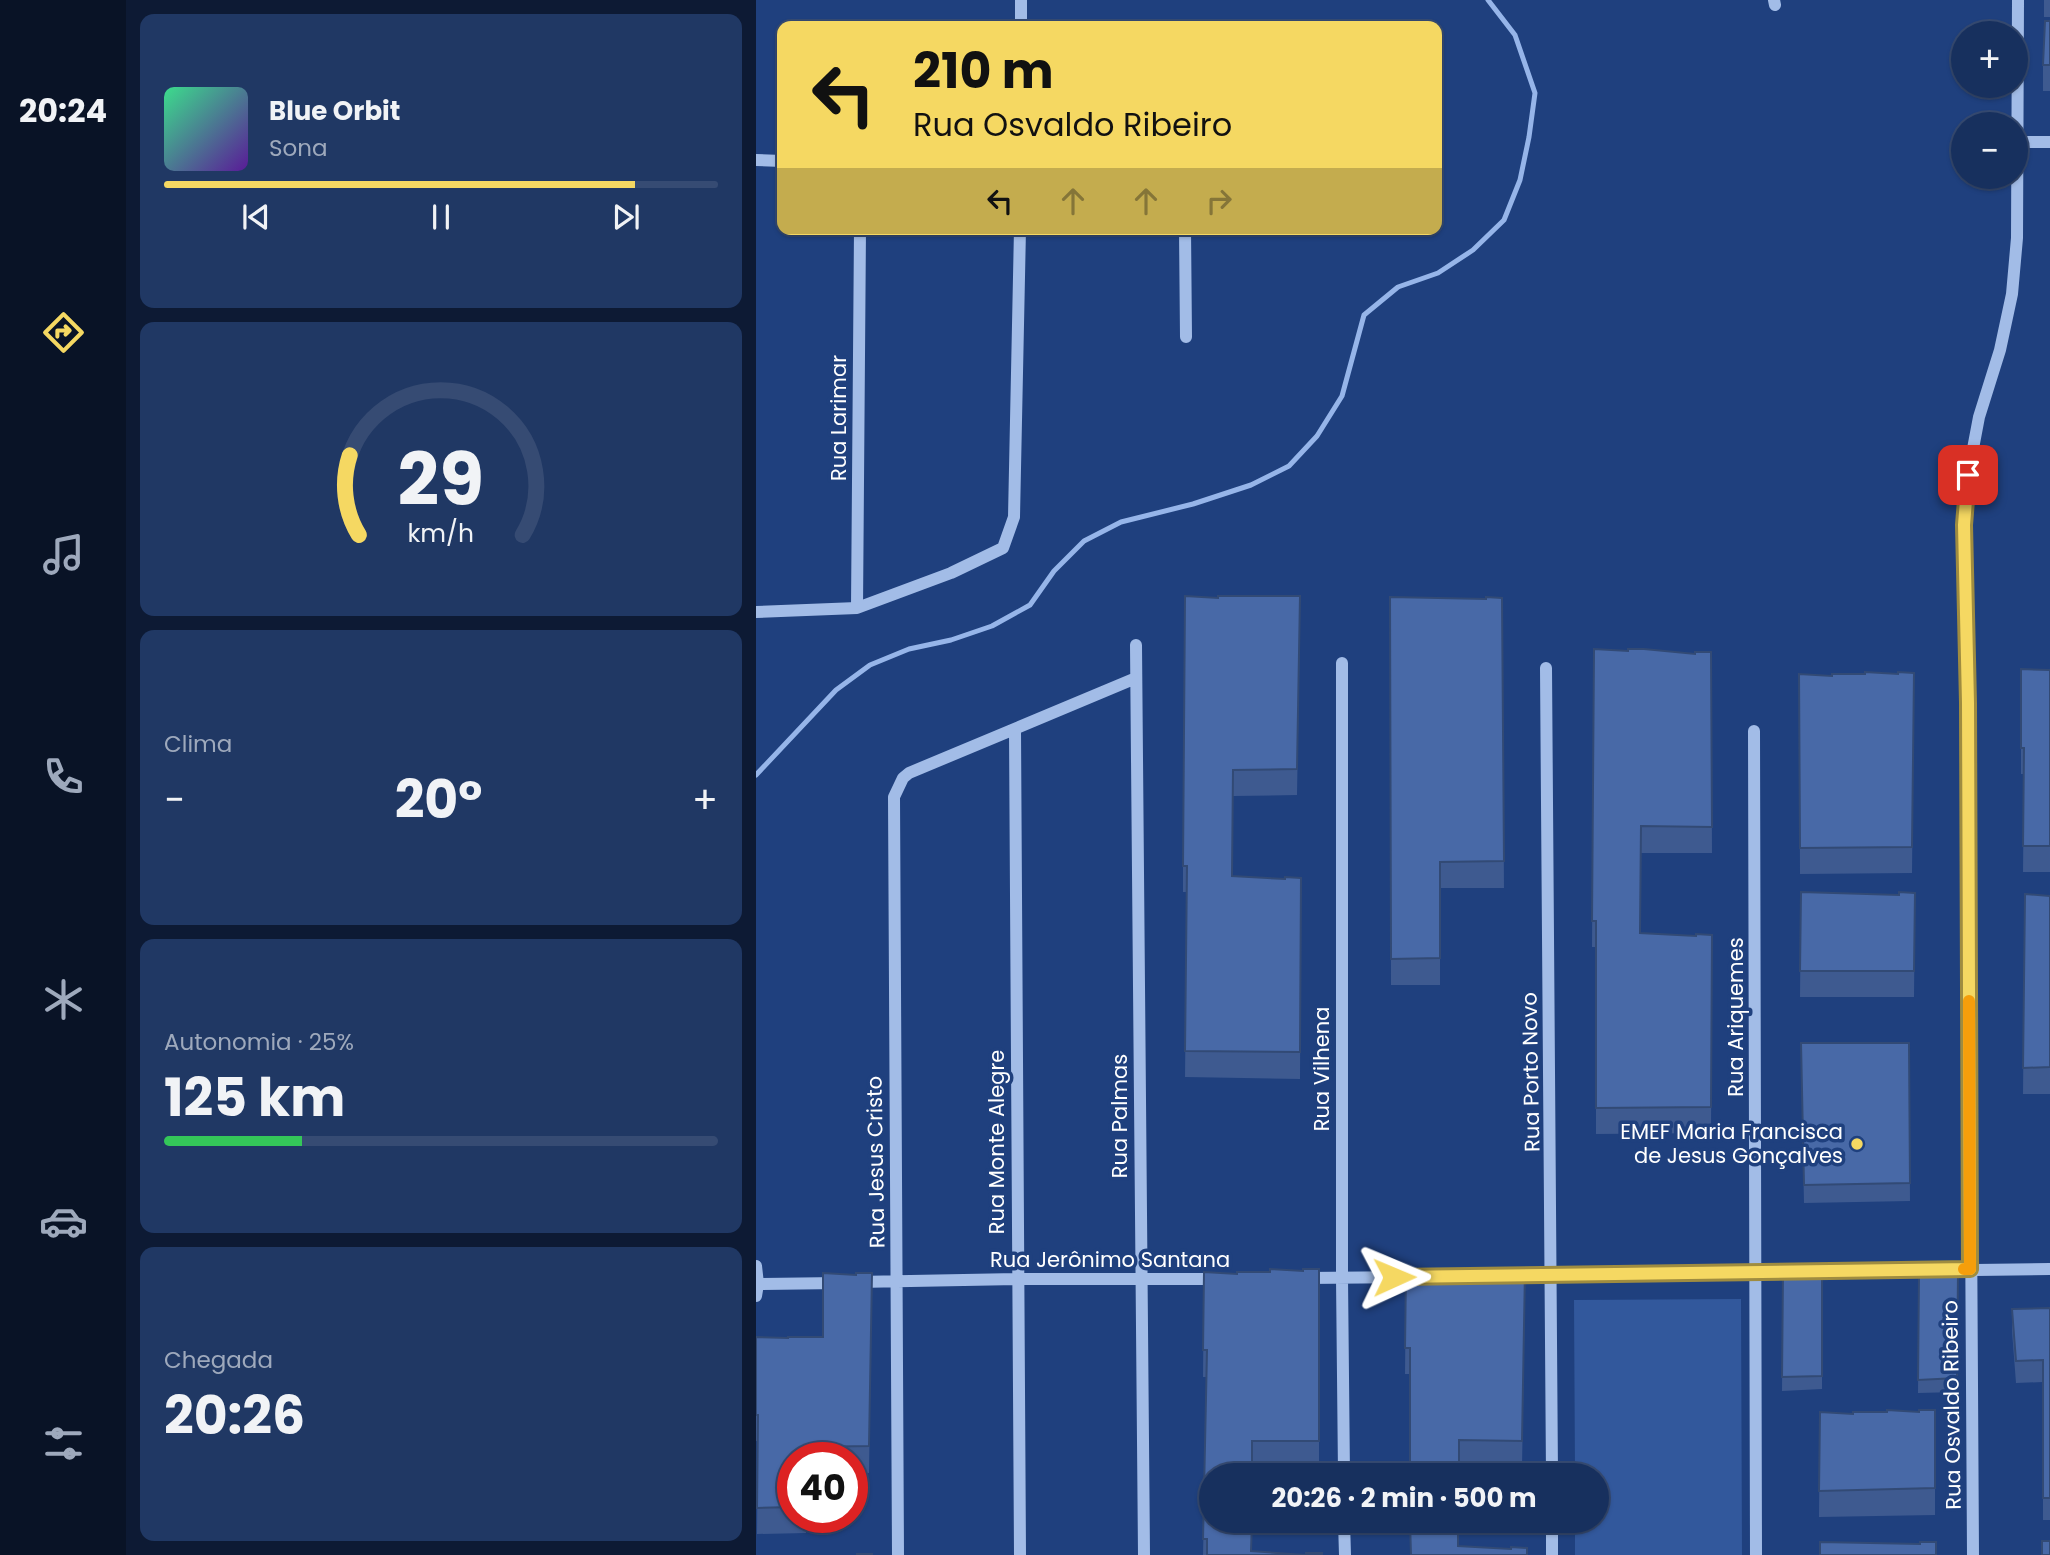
<!DOCTYPE html>
<html lang="pt">
<meta charset="utf-8">
<style>
body{margin:0;font-family:Poppins,sans-serif;background:#203864;color:#f1f3f6;height:100vh;display:flex;flex-direction:column;font-size:26px;white-space:nowrap}
*{box-sizing:border-box;margin:0}
p{font-size:23px;color:#9ea9bc}
.icon{flex:none;width:38px;height:38px;fill:none;stroke:currentColor;stroke-width:2;stroke-linecap:round;stroke-linejoin:round}
.map{position:relative;flex:1;overflow:hidden}
.sheet{display:flex;flex-direction:column;gap:14px;padding:14px;background:#0d1a34;width:630px}
.sheet>*{flex:none}
.hud{position:absolute;left:21px;top:21px;width:665px;height:214px;border-radius:14px;box-shadow:0 2px 5px #0004,0 0 0 2px #364b73;background:#f5d862;color:#111;overflow:hidden}
.tools{position:absolute;left:1195px;top:21px;display:grid;gap:14px}
.tools a{display:grid;place-items:center;width:77px;height:77px;border-radius:50%;background:#17305e;box-shadow:0 2px 5px #0004,0 0 0 2px #364b73;font-size:35px}
.speed{position:absolute;left:21px;top:1442px;display:flex;gap:14px;font-size:35px;font-weight:700;text-align:center}
.speed>*{display:grid;place-content:center;width:91px;height:91px;border-radius:50%;background:#17305e;box-shadow:0 2px 5px #0004,0 0 0 2px #364b73;line-height:1}
.speed .limit{border:10px solid #d22;background:#fff;color:#111}
.pin{position:absolute;display:grid;place-items:center;width:60px;height:60px;color:#fff;margin:-30px;border-radius:14px;box-shadow:0 4px 10px #0006}
.me{position:absolute;width:77px;margin:-38px;rotate:89deg;stroke-linejoin:round;filter:drop-shadow(0 0 5px #0008)}
.turn{display:flex;align-items:center;gap:24px;height:147px;padding:0 21px;font-size:32px}
.turn .icon{width:91px;height:91px;stroke-width:2.5}
.turn b{display:block;font-size:49px;line-height:60px}
.lanes{display:flex;align-items:center;height:66px;padding:0 21px;background:#0003;justify-content:center;gap:35px;direction:ltr}
.lanes .off{opacity:.35}
.big{font-size:52px;font-weight:700;line-height:1.1}
.sheet .card{flex:1;display:flex;flex-direction:column;justify-content:center;gap:10px;min-width:0;padding:0 24px;border-radius:14px;background:#203864}
.sheet .dial{align-items:center;gap:0}
.dial svg{height:182px;overflow:visible;fill:none;stroke:#364b73;stroke-width:7;stroke-linecap:round;text-anchor:middle}
.dial text{fill:#f1f3f6;stroke:none}
.song{display:flex;align-items:center;gap:21px}
.cover{width:84px;height:84px;border-radius:10px;background:linear-gradient(135deg,hsl(150 70% 55%),hsl(270 70% 35%))}
.played{height:7px;border-radius:4px;background:linear-gradient(90deg,#f5d862 85%,#364b73 85%)}
.keys{display:flex;justify-content:space-around;direction:ltr}
.heat{display:flex;justify-content:space-between;align-items:center;font-size:38px;direction:ltr}
.charge{height:10px;border-radius:5px;background:linear-gradient(90deg,#34c759 25%,#364b73 0)}
.trip{position:absolute;left:443px;top:1463px;width:410px;height:70px;border-radius:35px;background:#17305e;box-shadow:0 2px 5px #0004,0 0 0 2px #364b73;font-weight:700;line-height:70px;text-align:center}
main{display:flex;flex:1;min-height:0}
.menu{display:flex;flex-direction:column;width:126px;justify-content:space-around;align-items:center;background:#091326;color:#9ea9bc}
.menu .icon{width:49px;height:49px}
.menu .current{color:#f5d862}
.menu b{font-size:32px;color:#f1f3f6}
.map>svg:first-child{display:block}
</style>
<main>
<nav class="menu">
<b>20:24</b>
<svg class="icon current" aria-label="directions" viewBox="0 0 24 24"><path d="M12 3l9 9-9 9-9-9zM9 14v-3h6M13 9l2 2-2 2"/></svg>
<svg class="icon" aria-label="music" viewBox="0 0 24 24"><path d="M9 18V5l10-2v13"/><circle cx="6" cy="18" r="3"/><circle cx="16" cy="16" r="3"/></svg>
<svg class="icon" aria-label="phone" viewBox="0 0 24 24"><path d="M5 4h4l2 5-3 2q2 4 5 5l2-3 5 2v4C11 20 4 13 5 4z"/></svg>
<svg class="icon" aria-label="climate" viewBox="0 0 24 24"><path d="M12 3v18M4 7l16 10M4 17L20 7"/></svg>
<svg class="icon" aria-label="car" viewBox="0 0 24 24"><path d="M5 17H2v-5l4-1 3-4h7l3 4 3 1v5h-3M9 17h6M6 11h13"/><circle cx="7" cy="17" r="2"/><circle cx="17" cy="17" r="2"/></svg>
<svg class="icon" aria-label="filters" viewBox="0 0 24 24"><path d="M4 7h16M4 17h16"/><circle cx="9" cy="7" r="2"/><circle cx="15" cy="17" r="2"/></svg>
</nav>
<section class="sheet">
<div class="card">
<div class="song"><i class="cover"></i><div><b>Blue Orbit</b><p>Sona</p></div></div>
<div class="played"></div>
<div class="keys"><svg class="icon" aria-label="previous" viewBox="0 0 24 24"><path d="M18 5L8 12l10 7zM5 5v14"/></svg><svg class="icon" aria-label="pause" viewBox="0 0 24 24"><path d="M8 5v14M16 5v14"/></svg><svg class="icon" aria-label="next" viewBox="0 0 24 24"><path d="M6 5l10 7-10 7zM19 5v14"/></svg></div>
</div>
<div class="card dial"><svg viewBox="0 0 100 80">
<path d="M14 69A42 42 0 1 1 86 69"/>
<path d="M14 69A42 42 0 0 1 10 34" stroke="#f5d862"/>
<text x="50" y="56" font-size="32" font-weight="700">29</text>
<text x="50" y="72" font-size="11">km/h</text>
</svg></div>
<div class="card"><p>Clima</p>
<div class="heat"><a>−</a><b class="big">20°</b><a>+</a></div>
</div>
<div class="card"><p>Autonomia · 25%</p><b class="big">125 km</b><div class="charge"></div></div>
<div class="card"><p>Chegada</p><b class="big">20:26</b></div>
</section>
<div class="map">
<svg width="1294" height="1555" viewBox="0 0 1294 1555">
<rect width="100%" height="100%" fill="#1f407e"/>
<!-- green -->
<path fill="#32589c" d="M 985,1299 L 986,1555 L 819,1555 L 819,1521 L 840,1521 L 840,1475 L 819,1475 L 818,1300 Z"/>
<g fill="none" stroke-linecap="round" stroke-linejoin="round">
<!-- stream -->
<path stroke="#96b5e9" stroke-width="5" d="M 0,775 L 80,690 L 114,665 L 153,649 L 195,640 L 236,626 L 274,605 L 298,571 L 328,541 L 365,522 L 437,504 L 495,485 L 533,466 L 561,436 L 586,396 L 608,315 L 642,287 L 682,273 L 717,250 L 748,220 L 764,180 L 773,137 L 779,93 L 759,35 L 732,0"/>
<!-- minor -->
<path stroke="#a2bce7" stroke-width="12" d="M 265,0 L 265,26
M 1018,0 L 1019,5
M 1261,142 L 1294,142
M 0,160 L 26,161
M 429,229 L 430,337
M 101,608 L 104,229
M 0,612 L 101,608 L 195,573 L 247,548 L 258,517 L 264,229
M 380,645 L 388,1555
M 586,663 L 586,1278 L 588,1475
M 790,668 L 796,1475
M 259,730 L 264,1555
M 998,731 L 1000,1555
M 0,1266 L 2,1284 L 0,1296
M 755,1276 L 1294,1269
M 549,1278 L 664,1277
M 101,1282 L 261,1279 L 464,1279
M 2,1284 L 83,1283
M 588,1521 L 589,1555
M 796,1521 L 796,1555
M 142,1555 L 138,797 L 147,778 L 153,773 L 380,678
M 1217,1555 L 1212,703 L 1208,525 L 1212,475 L 1223,417 L 1244,350 L 1256,294 L 1261,238 L 1262,0"/>
</g>
<!-- wall -->
<path fill="#3e5a90" d="M 1288,0 L 1294,0 L 1294,17 L 1288,17 Z
M 1294,21 L 1294,91 L 1287,91 L 1287,65 Z
M 634,597 L 730,599 L 746,598 L 748,888 L 684,888 L 684,985 L 635,985 Z
M 544,622 L 541,795 L 477,796 L 476,876 L 529,879 L 545,878 L 544,1079 L 429,1077 L 431,892 L 427,892 L 427,866 Z
M 838,649 L 939,654 L 955,652 L 956,853 L 885,853 L 885,933 L 940,936 L 956,935 L 955,1133 L 840,1134 L 840,947 L 836,947 Z
M 1265,669 L 1294,670 L 1294,872 L 1267,872 L 1268,774 L 1265,774 Z
M 1158,673 L 1156,873 L 1044,874 L 1043,674 L 1076,676 L 1142,674 Z
M 1045,892 L 1143,895 L 1159,893 L 1158,997 L 1044,997 Z
M 1269,894 L 1294,896 L 1294,1094 L 1267,1094 Z
M 1153,1043 L 1154,1201 L 1048,1203 L 1045,1062 Z
M 563,1269 L 563,1467 L 496,1467 L 496,1551 L 549,1555 L 447,1555 L 451,1377 L 447,1377 L 448,1272 L 481,1274 L 547,1271 Z
M 650,1270 L 769,1295 L 766,1467 L 703,1467 L 654,1374 L 649,1374 Z
M 1066,1270 L 1066,1389 L 1026,1391 L 1027,1271 Z
M 116,1273 L 113,1473 L 96,1473 L 96,1458 L 37,1458 L 37,1517 L 50,1517 L 50,1533 L 1,1534 L 2,1441 L 0,1441 L 0,1337 L 32,1338 L 67,1337 Z
M 1202,1273 L 1201,1392 L 1162,1393 L 1163,1274 Z
M 1294,1308 L 1294,1520 L 1287,1520 L 1287,1382 L 1260,1383 L 1256,1331 L 1256,1309 Z
M 1179,1410 L 1179,1515 L 1063,1517 L 1064,1412 L 1097,1414 L 1163,1412 Z"/>
<!-- building -->
<path fill="#4869a7" stroke="#324a75" stroke-width="2" d="M 1289,21 L 1294,21 L 1294,65 L 1287,65 Z
M 429,596 L 462,598 L 462,596 L 544,596 L 541,769 L 477,770 L 476,876 L 529,879 L 529,877 L 545,878 L 544,1052 L 429,1051 L 431,866 L 427,866 Z
M 634,597 L 730,599 L 730,597 L 746,598 L 748,861 L 684,862 L 684,958 L 635,959 Z
M 838,649 L 872,651 L 872,649 L 888,649 L 939,654 L 939,652 L 955,652 L 956,827 L 885,826 L 884,933 L 940,936 L 940,934 L 956,935 L 955,1107 L 840,1108 L 840,921 L 836,921 Z
M 1265,669 L 1294,670 L 1294,846 L 1267,846 L 1268,748 L 1265,748 Z
M 1109,672 L 1142,674 L 1142,672 L 1158,673 L 1156,847 L 1044,848 L 1043,674 L 1076,676 L 1076,674 L 1109,674 Z
M 1045,892 L 1143,895 L 1143,892 L 1159,893 L 1158,971 L 1044,971 Z
M 1269,894 L 1294,896 L 1294,1067 L 1267,1068 Z
M 1045,1043 L 1153,1043 L 1154,1183 L 1048,1185 Z
M 514,1269 L 547,1271 L 547,1269 L 563,1269 L 563,1441 L 496,1441 L 496,1475 L 455,1475 L 455,1521 L 496,1521 L 495,1551 L 549,1555 L 451,1555 L 451,1539 L 447,1539 L 451,1350 L 447,1350 L 448,1272 L 481,1274 L 481,1272 L 514,1272 Z
M 683,1269 L 769,1269 L 766,1441 L 703,1440 L 703,1475 L 654,1475 L 654,1348 L 649,1348 L 650,1270 L 683,1271 Z
M 1066,1270 L 1066,1376 L 1026,1377 L 1027,1271 Z
M 67,1273 L 100,1275 L 100,1273 L 116,1273 L 113,1446 L 51,1447 L 51,1458 L 37,1458 L 37,1507 L 1,1508 L 2,1415 L 0,1415 L 0,1337 L 32,1338 L 32,1337 L 67,1337 Z
M 1202,1273 L 1201,1378 L 1162,1380 L 1163,1274 Z
M 1294,1308 L 1294,1498 L 1287,1498 L 1287,1360 L 1260,1361 L 1256,1309 Z
M 1131,1410 L 1163,1412 L 1163,1410 L 1179,1410 L 1179,1488 L 1063,1491 L 1064,1412 L 1097,1414 L 1097,1412 L 1131,1412 Z
M 654,1521 L 702,1521 L 702,1546 L 755,1549 L 755,1547 L 771,1548 L 771,1555 L 655,1555 Z
M 1286,1541 L 1294,1541 L 1294,1555 L 1286,1555 Z
M 1064,1542 L 1164,1544 L 1164,1542 L 1180,1542 L 1180,1555 L 1064,1555 Z
M 550,1553 L 566,1553 L 566,1555 L 550,1555 Z
M 101,1554 L 116,1554 L 116,1555 L 101,1555 Z"/>
<g fill="none" stroke-linecap="round" stroke-linejoin="round">
<defs>
<path id="route" d="M 638,1277 L 1214,1269 L 1212,703 L 1208,525 L 1212,475"/>
</defs>
<!-- route casing -->
<use href="#route" stroke="#9f8c40" stroke-width="18"/>
<!-- route -->
<use href="#route" stroke="#f5d862" stroke-width="12"/>
<!-- slow -->
<path stroke="#f59e0b" stroke-width="12" d="M 1208,1269 L 1214,1269 L 1213,1001"/>
</g>
<!-- markers -->
<circle fill="#f5d862" stroke="#1f407e" stroke-width="2.5" cx="1101" cy="1144" r="7"/>
<g text-anchor="middle" stroke-width="7" stroke-linejoin="round" paint-order="stroke">
<!-- street labels -->
<g font-size="21" fill="#fff" stroke="#1f407e">
<text transform="translate(83 418) rotate(-90)" y="7">Rua Larimar</text>
<text transform="translate(980 1017) rotate(-90)" y="7">Rua Ariquemes</text>
<text transform="translate(566 1069) rotate(-90)" y="7">Rua Vilhena</text>
<text transform="translate(775 1072) rotate(-91)" y="7">Rua Porto Novo</text>
<text transform="translate(364 1116) rotate(-90)" y="7">Rua Palmas</text>
<text transform="translate(241 1142) rotate(-90)" y="7">Rua Monte Alegre</text>
<text transform="translate(120 1162) rotate(-91)" y="7">Rua Jesus Cristo</text>
<text x="354" y="1267">Rua Jerônimo Santana</text>
<text transform="translate(1196 1405) rotate(-91)" y="7">Rua Osvaldo Ribeiro</text>
</g>
<!-- poi labels -->
<g font-size="21" fill="#fff" stroke="#1f407e" text-anchor="end">
<text x="1087" y="1139">EMEF Maria Francisca<tspan x="1087" dy="24">de Jesus Gonçalves</tspan></text>
</g>
</g>
</svg>
<div class="tools">
<a>+</a>
<a>−</a>
</div>
<div class="speed"><div class="limit">40</div></div>
<div class="pin" style="left:1212px;top:475px;background:#d93025"><svg class="icon" aria-label="arrive" viewBox="0 0 24 24"><path d="M6 21V4h12l-3 4 3 4H6"/></svg></div>
<svg class="me" style="left:638px;top:1277px" viewBox="-20 -20 40 40"><path d="M0-17L14 15 0 8-14 15z" fill="#f5d862" stroke="#fff" stroke-width="4"/></svg>
<div class="trip">20:26 · 2 min · 500 m</div>
<div class="hud">
<div class="turn"><svg class="icon" aria-label="left" viewBox="0 0 24 24"><path d="M17 20v-9H6M10 6l-5 5 5 5"/></svg><div><b>210 m</b>Rua Osvaldo Ribeiro</div></div>
<div class="lanes"><svg class="icon" aria-label="left" viewBox="0 0 24 24"><path d="M17 20v-9H6M10 6l-5 5 5 5"/></svg><svg class="icon off" aria-label="ahead" viewBox="0 0 24 24"><path d="M12 20V5M6 11l6-6 6 6"/></svg><svg class="icon off" aria-label="ahead" viewBox="0 0 24 24"><path d="M12 20V5M6 11l6-6 6 6"/></svg><svg class="icon off" aria-label="right" viewBox="0 0 24 24"><path d="M7 20v-9h11M14 6l5 5-5 5"/></svg></div>
</div>
</div>
</main>
